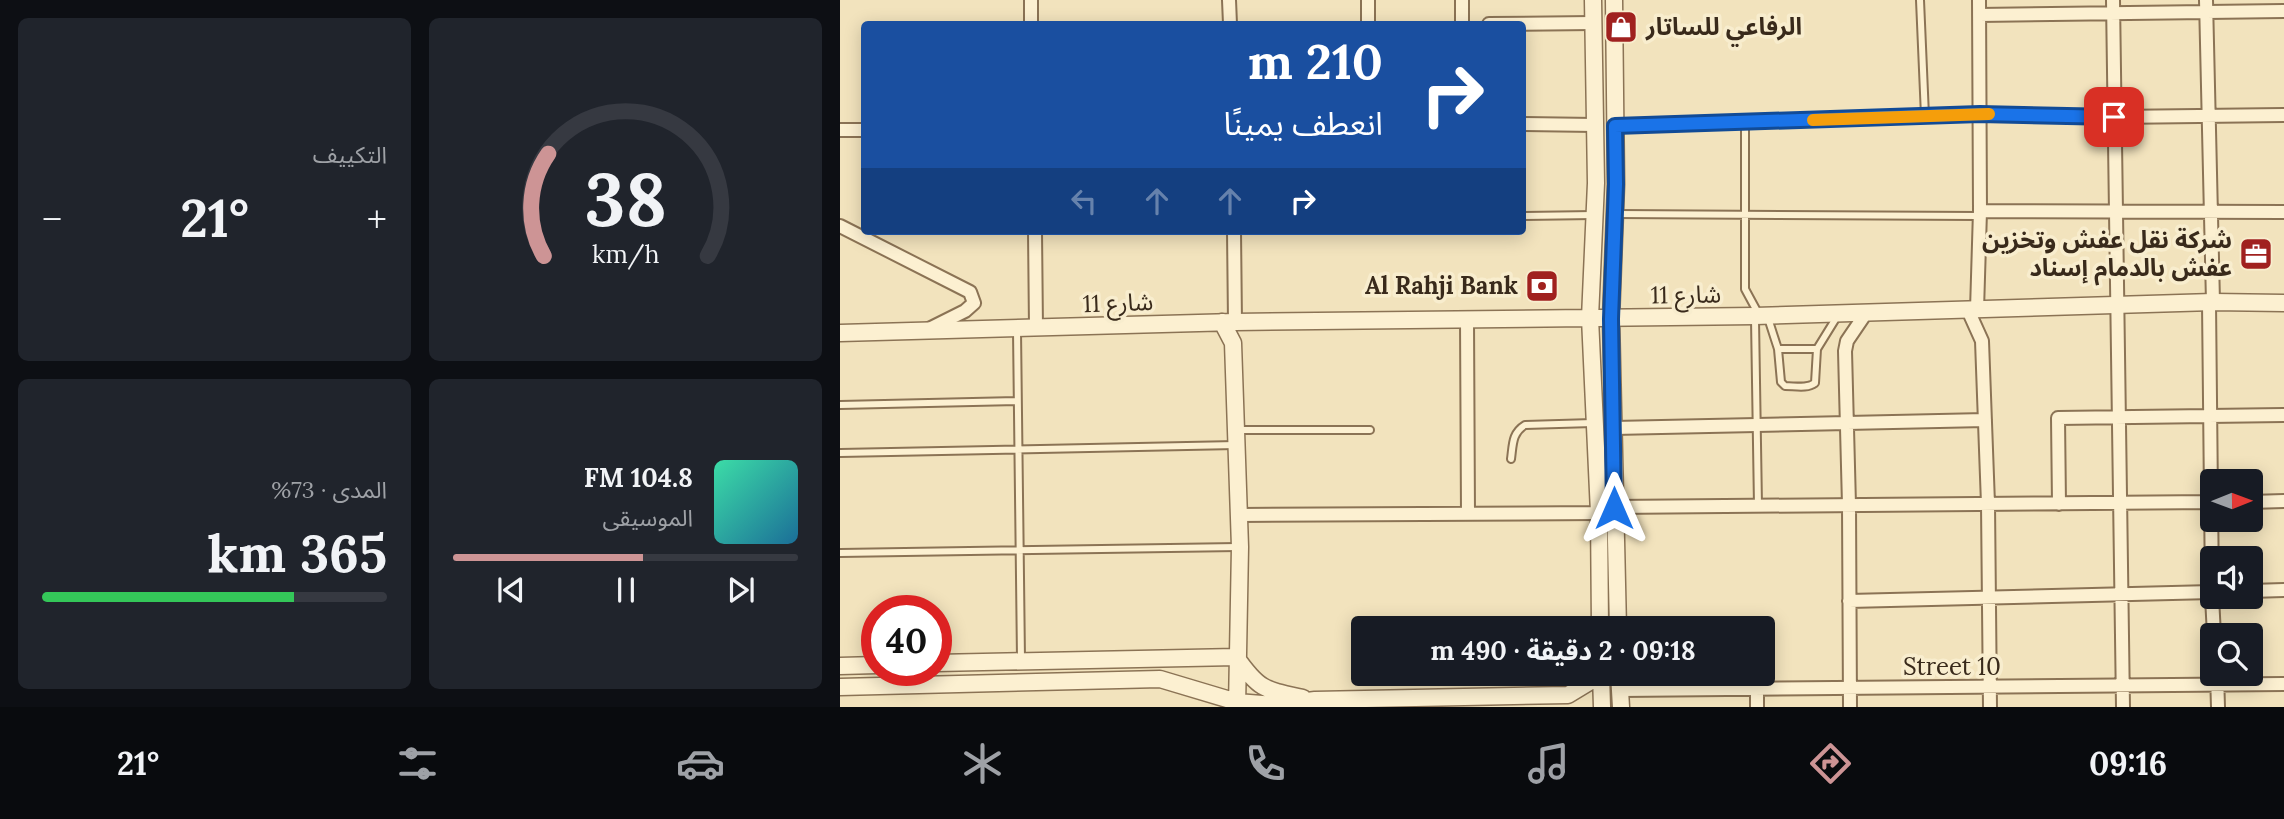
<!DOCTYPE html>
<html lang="ar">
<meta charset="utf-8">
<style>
body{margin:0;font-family:Lora,"Noto Sans Arabic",serif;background:#20242c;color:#f1f3f6;direction:rtl;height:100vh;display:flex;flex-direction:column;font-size:26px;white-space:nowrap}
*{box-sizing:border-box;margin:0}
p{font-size:23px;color:#9ea1a6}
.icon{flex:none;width:38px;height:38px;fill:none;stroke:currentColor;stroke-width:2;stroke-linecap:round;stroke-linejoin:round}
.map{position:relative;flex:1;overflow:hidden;direction:ltr}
.panel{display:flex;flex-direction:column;gap:18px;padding:18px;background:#0d0f14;width:840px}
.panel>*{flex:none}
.top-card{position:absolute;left:21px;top:21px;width:665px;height:214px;border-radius:7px;box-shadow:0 4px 18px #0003;direction:rtl;background:#1a4fa0;color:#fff;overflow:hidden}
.needle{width:46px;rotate:89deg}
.fabs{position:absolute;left:1360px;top:469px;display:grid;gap:14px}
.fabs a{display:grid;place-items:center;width:63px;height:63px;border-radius:7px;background:#171b24;box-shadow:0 4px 18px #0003;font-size:35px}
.speed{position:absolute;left:21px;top:595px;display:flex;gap:14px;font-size:35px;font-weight:700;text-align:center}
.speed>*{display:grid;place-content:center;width:91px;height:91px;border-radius:50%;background:#171b24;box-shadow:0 4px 18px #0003;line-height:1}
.speed .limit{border:10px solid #d22;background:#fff;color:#111}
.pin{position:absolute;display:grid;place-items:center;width:60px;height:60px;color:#fff;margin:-30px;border-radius:14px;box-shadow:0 4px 10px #0006}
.me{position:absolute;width:77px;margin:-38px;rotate:0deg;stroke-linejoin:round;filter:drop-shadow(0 0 5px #0008)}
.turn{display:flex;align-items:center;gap:24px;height:147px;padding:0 28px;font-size:32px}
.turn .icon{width:91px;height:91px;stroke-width:2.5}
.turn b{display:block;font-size:49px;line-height:60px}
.lanes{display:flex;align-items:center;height:66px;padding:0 28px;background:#0003;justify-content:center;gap:35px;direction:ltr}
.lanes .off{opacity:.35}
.big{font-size:52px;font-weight:700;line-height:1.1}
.panel .widget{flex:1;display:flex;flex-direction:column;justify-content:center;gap:10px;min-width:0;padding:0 24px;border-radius:10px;background:#20242c}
.panel .dial{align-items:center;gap:0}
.dial svg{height:182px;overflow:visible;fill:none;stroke:#363941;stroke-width:7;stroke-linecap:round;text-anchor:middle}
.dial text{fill:#f1f3f6;stroke:none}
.song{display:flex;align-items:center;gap:21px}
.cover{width:84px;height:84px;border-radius:10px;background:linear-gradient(135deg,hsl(160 70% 55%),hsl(200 70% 35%))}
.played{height:7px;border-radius:4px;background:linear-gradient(90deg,#cd9495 55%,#363941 55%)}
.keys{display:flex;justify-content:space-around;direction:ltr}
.heat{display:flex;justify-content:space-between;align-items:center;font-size:38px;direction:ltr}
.charge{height:10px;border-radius:5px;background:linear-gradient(90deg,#34c759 73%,#363941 0)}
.panel .tiles{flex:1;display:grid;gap:18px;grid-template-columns:repeat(2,1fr)}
.trip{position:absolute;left:511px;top:616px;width:424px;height:70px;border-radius:7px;background:#171b24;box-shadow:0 4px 18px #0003;font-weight:700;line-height:70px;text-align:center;direction:rtl}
.tab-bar{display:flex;height:112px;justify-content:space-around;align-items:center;background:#090b0e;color:#9ea1a6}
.tab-bar .icon{width:49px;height:49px}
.tab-bar .selected{color:#cd9495}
.tab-bar b{font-size:32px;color:#f1f3f6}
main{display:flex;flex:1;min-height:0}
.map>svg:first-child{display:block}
</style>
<main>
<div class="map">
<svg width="1444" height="707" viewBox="0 0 1444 707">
<rect width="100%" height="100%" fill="#f2e3bd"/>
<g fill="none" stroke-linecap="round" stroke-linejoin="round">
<defs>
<path id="service" d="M 1080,0 L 1085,116
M 905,122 L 905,289 L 918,313
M 777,214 L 1139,216
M 682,216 L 754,215
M 928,318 L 938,349 L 977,349 L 998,315
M 915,319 L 918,506
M 177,331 L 181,659
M 938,349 L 941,382 L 945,386 C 955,386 967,389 975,383 L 977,349
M 0,405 L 177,401
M 398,430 L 530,430
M 0,453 L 396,445
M 671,459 C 673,444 672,433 685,425 L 753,423
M 0,553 L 398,547"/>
<path id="minor" d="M 191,0 L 191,24
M 389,0 L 390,24
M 528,0 L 528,24
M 622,0 L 622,24
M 1273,0 L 1283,707
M 1366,0 L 1373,302
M 1139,15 L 1444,11
M 649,24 L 753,23
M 682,124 L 755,125
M 775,126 L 1140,114 L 1274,117 L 1444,115
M 0,130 L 24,130
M 1140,211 L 1444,212
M 0,226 L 130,292 L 134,303 L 125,311 L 89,329
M 195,231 L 196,328
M 394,231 L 395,322
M 1369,303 L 1372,592
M 1128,310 L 1142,341 L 1148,504 L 1150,707
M 1137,310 L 1140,211 L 1139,0
M 627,320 L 628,514
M 774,428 L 1145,420
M 1410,502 L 1444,501
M 1219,504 L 1218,418 L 1444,415
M 399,515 L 759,513 L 774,507 L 1372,502
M 1410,591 L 1444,590
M 1372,597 L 1374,635
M 1009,601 L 1372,592
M 1377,674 L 1378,707
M 917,689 L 917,707
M 780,690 L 1444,684
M 1010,707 L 1009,505 L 1005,351 L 1007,341 L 1026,313"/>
<path id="tertiary" d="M 753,0 L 756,183 L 750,318 L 759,513 L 760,628
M 774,0 L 776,184 L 771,319 L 778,628
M 382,322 L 393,343 L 400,547 L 397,707
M 0,333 L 395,322 L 915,316 L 1373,302 L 1444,303
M 96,663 L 396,657 C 419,690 425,690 463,698
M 0,666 L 37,665
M 761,674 L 762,707
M 779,674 L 781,707
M 0,687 L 320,679 L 397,702 L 436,705 L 475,700 L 728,695 L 761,675"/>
</defs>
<!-- service casing -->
<use href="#service" stroke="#8b7355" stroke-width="10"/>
<!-- minor casing -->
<use href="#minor" stroke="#8b7355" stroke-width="16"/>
<!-- tertiary casing -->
<use href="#tertiary" stroke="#8b7355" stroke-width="19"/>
<!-- service -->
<use href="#service" stroke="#fcf0d1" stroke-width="6"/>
<!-- minor -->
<use href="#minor" stroke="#fcf0d1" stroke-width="12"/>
<!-- tertiary -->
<use href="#tertiary" stroke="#fcf0d1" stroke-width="16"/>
</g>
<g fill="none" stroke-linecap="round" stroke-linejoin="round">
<defs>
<path id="route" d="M 774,508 L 771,319 L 776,184 L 775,126 L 1140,114 L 1274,117"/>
</defs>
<!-- route casing -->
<use href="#route" stroke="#114b97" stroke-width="18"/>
<!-- route -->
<use href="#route" stroke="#1a73e8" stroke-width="12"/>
<!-- slow -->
<path stroke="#f59e0b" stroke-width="12" d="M 973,120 L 1149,114"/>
</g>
<!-- icons -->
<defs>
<symbol id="shop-square" viewBox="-11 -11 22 22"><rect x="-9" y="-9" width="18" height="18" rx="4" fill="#a0211f" stroke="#f8edce"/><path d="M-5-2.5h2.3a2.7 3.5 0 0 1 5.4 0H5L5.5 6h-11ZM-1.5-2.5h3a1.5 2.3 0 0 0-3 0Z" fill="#fff"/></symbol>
<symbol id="office-square" viewBox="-11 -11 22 22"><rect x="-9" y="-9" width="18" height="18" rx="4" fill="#a0211f" stroke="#f8edce"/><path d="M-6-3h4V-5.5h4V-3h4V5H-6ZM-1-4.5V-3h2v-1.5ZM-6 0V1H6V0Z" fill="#fff"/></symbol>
<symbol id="bank-square" viewBox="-11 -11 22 22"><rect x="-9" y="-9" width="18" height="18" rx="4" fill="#a0211f" stroke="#f8edce"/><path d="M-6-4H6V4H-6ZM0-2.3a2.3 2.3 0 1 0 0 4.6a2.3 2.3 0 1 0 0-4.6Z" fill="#fff"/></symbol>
</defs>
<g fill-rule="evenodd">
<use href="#shop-square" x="762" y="8" width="38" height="38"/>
<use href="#office-square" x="1397" y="235" width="38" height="38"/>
<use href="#bank-square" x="683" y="267" width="38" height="38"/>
</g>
<g text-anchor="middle" stroke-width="7" stroke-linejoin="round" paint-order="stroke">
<!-- poi labels -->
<g font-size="24" font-weight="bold" fill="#392a1b" stroke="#f8edce" text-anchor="end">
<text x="806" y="35" text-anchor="start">الرفاعي للساتار</text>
<text x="1392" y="248">شركة نقل عفش وتخزين<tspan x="1392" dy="28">عفش بالدمام إسناد</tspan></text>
<text x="678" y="294">Al Rahji Bank</text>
</g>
<!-- street labels -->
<g font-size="24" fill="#392a1b" stroke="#f8edce">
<text transform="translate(846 295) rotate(-1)" y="8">شارع 11</text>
<text transform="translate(278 303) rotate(-2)" y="8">شارع 11</text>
<text x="1112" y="675">Street 10</text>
</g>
</g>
</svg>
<div class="fabs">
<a><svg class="needle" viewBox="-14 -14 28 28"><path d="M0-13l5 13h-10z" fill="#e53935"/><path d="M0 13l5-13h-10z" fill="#9ea1a6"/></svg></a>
<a><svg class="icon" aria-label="sound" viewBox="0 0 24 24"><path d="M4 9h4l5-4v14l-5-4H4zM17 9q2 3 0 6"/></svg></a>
<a><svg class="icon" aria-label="search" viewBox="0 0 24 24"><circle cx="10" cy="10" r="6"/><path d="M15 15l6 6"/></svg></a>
</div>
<div class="speed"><div class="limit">40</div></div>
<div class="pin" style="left:1274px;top:117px;background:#d93025"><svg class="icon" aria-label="arrive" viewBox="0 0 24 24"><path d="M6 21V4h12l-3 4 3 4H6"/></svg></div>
<svg class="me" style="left:774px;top:508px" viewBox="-20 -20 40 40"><path d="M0-17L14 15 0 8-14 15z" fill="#1a73e8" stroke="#fff" stroke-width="4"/></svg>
<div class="trip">09:18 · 2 دقيقة · 490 m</div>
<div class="top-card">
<div class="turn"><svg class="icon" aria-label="right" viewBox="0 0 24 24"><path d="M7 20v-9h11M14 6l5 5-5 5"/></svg><div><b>210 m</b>انعطف يمينًا</div></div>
<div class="lanes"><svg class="icon off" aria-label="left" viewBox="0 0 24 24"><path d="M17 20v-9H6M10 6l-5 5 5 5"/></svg><svg class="icon off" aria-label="ahead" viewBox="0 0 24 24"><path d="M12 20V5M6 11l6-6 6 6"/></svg><svg class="icon off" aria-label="ahead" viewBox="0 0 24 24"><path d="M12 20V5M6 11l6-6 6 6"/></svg><svg class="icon" aria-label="right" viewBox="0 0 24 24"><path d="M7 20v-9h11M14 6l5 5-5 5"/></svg></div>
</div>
</div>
<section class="panel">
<div class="tiles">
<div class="widget dial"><svg viewBox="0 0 100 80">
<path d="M14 69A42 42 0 1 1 86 69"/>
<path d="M14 69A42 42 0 0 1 16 24" stroke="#cd9495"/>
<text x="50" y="56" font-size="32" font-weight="700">38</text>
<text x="50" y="72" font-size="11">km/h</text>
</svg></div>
<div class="widget"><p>التكييف</p>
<div class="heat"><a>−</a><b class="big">21°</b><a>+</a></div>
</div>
<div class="widget">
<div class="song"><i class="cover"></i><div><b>104.8 FM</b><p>الموسيقى</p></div></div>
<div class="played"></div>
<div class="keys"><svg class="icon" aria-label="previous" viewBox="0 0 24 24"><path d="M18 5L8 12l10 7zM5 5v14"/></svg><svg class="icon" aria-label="pause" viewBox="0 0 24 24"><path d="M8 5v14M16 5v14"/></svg><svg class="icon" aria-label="next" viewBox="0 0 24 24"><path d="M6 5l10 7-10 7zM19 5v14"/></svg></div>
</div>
<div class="widget"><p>المدى · 73%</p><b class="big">365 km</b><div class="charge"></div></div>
</div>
</section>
</main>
<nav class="tab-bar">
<b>09:16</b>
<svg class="icon selected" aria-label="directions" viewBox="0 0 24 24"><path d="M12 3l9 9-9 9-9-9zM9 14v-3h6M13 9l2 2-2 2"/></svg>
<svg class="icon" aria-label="music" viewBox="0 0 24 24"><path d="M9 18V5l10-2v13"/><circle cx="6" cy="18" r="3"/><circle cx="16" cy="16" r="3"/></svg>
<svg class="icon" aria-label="phone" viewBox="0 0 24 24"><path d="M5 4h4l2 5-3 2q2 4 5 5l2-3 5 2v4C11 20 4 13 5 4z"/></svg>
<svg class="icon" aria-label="climate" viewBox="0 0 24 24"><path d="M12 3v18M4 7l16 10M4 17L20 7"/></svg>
<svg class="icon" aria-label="car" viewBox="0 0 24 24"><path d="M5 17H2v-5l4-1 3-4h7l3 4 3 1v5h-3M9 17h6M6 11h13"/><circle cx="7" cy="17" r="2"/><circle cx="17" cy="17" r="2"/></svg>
<svg class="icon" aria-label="filters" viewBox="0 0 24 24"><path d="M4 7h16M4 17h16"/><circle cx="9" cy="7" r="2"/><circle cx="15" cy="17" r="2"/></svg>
<b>21°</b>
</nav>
